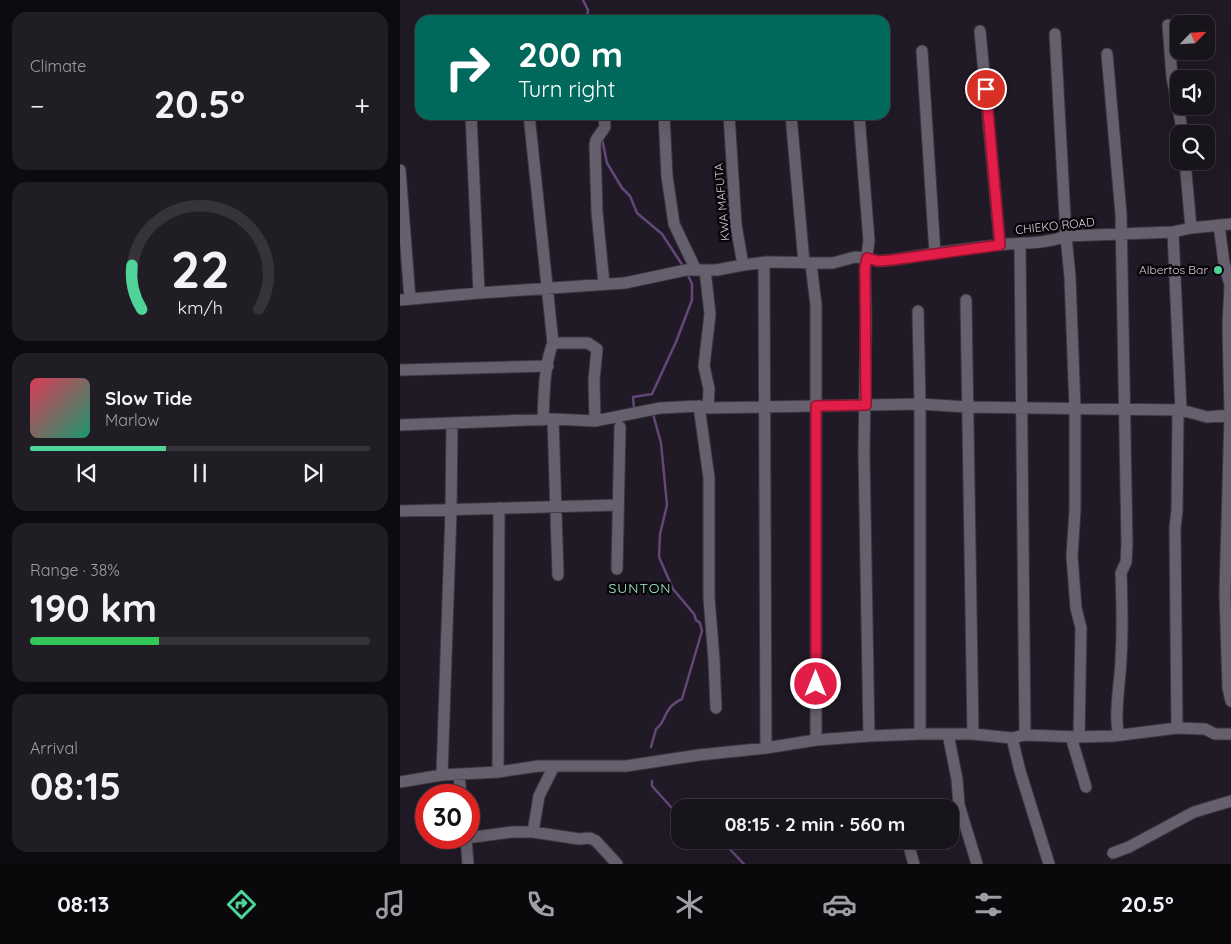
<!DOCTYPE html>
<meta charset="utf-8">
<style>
body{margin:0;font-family:Quicksand,sans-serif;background:#211d25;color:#f1f3f6;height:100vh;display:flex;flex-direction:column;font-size:19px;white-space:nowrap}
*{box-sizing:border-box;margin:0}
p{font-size:16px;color:#9f9ea3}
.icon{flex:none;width:28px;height:28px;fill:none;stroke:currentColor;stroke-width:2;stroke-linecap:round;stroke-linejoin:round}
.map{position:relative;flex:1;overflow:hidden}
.panel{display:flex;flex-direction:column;gap:12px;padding:12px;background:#0d0b0f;width:400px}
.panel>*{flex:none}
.top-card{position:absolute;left:15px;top:15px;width:475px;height:105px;border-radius:15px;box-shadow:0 5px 20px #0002,0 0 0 1px #36333b;background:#00695c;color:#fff;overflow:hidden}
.needle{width:32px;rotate:65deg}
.controls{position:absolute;left:770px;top:15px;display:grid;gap:10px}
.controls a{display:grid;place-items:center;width:45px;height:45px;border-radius:10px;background:#18141c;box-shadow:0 5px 20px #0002,0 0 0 1px #36333b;font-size:25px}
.speed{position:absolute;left:15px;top:784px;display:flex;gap:10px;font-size:25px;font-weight:700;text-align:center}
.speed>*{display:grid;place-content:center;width:65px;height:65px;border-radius:50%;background:#18141c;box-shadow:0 5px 20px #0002,0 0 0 1px #36333b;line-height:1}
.speed .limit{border:8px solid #d22;background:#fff;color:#111}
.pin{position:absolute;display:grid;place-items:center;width:42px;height:42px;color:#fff;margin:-21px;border:2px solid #fff;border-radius:50%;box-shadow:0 1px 5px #0007}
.me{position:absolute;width:55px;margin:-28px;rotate:0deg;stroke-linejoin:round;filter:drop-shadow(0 0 4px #0008)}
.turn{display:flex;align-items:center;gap:18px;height:105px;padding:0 20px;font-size:22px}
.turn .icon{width:65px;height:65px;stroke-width:2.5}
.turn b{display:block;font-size:35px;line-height:42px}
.big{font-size:38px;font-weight:800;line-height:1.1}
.panel .tile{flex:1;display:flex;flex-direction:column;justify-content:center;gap:8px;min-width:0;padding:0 18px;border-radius:15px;background:#211d25}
.panel .dial{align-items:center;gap:0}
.dial svg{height:130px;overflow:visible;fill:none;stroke:#36333b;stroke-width:7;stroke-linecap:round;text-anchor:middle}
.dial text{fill:#f1f3f6;stroke:none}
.song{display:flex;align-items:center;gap:15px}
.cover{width:60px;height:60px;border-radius:8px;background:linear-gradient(135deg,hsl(350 70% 55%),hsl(160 70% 35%))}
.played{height:5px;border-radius:2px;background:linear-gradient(90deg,#4ed399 40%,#36333b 40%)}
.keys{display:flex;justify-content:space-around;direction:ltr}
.heat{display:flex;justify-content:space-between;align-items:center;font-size:28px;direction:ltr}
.charge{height:8px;border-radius:4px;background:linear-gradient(90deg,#34c759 38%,#36333b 0)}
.trip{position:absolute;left:271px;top:799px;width:288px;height:50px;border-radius:15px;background:#18141c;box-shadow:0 5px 20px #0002,0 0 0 1px #36333b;font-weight:800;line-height:50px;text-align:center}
.tab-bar{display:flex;height:80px;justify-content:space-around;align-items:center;background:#0a080b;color:#9f9ea3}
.tab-bar .icon{width:35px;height:35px}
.tab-bar .current{color:#4ed399}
.tab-bar b{font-size:22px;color:#f1f3f6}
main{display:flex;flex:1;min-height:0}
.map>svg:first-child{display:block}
</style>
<main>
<section class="panel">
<div class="tile"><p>Climate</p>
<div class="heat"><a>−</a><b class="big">20.5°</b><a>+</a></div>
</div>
<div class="tile dial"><svg viewBox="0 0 100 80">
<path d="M14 69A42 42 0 1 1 86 69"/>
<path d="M14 69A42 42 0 0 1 8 42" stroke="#4ed399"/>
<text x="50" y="56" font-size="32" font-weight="700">22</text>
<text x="50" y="72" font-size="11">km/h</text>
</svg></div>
<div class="tile">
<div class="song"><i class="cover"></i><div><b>Slow Tide</b><p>Marlow</p></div></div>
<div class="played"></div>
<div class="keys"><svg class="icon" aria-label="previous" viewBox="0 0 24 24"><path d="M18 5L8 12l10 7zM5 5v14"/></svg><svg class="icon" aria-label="pause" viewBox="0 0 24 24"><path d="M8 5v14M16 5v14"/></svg><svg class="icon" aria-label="next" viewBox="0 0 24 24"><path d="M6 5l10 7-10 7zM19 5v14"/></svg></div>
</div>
<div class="tile"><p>Range · 38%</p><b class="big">190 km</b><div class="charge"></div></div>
<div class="tile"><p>Arrival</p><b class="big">08:15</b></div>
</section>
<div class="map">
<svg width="831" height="864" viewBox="0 0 831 864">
<rect width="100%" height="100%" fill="#201a26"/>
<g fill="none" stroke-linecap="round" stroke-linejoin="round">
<!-- stream -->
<path stroke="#624778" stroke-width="2.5" d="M 183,0 L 188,10 L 187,20
M 202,139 L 207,163 L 222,188 L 230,196 L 237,213 L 262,234 L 283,266
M 234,409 L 233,397 L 252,394 L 276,342 L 292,300 L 292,284 L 287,273
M 251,747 L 256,729 C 268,721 261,709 282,699 L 302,631 L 300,623 L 296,620 L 294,614 L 273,589 L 259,557 L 260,534 L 267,505 L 261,443 L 253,414
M 252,781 L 252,786 L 280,817
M 321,840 L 344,864"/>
<defs>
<path id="street" d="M 768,25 L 772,77 L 783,134
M 580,31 L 600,245
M 655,34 L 666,236 L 670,277 L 675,408 L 675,510 L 672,556 L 676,608 L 681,628 L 679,737
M 522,51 L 535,254
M 707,54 L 721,214 L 727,544 L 726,562 L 721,573 C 722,601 723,630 721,658 C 721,677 713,718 719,734
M 71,115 L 79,293
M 129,115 L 153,343 C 144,365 144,396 143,420
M 204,115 L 205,127 L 196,140 L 195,145 L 197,212 L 204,284
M 264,115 L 267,176 L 274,224 L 295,268
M 329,115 L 336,225 L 343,265 L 367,262 L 433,263 L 455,257 L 467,258 L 478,261 L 492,260 C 527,254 562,249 597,245 C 621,242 643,245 666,236 L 773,232 L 791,228 L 831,224
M 391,115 L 404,263
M 459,115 L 469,241 L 465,268 L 466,320 L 464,453 L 469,736
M 785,161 L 791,228
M 0,170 L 10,299
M 819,225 L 824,263 L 830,285 L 828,326 L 830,415 L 825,593 L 828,688 L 831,701
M 773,232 L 781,410
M 620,245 L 625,735
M 364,263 L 366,748
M 411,264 L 416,305 L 416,740
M 0,300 L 79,293 L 225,283 L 286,270 L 305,270
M 566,300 L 573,734
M 518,311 L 520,404 L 520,734
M 153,343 L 188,343 L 197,349 L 194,380 L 195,421
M 0,370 L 148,366
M 299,406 L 309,478 L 309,598 L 314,660 L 316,708
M 308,408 L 309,389 L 304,366 L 310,314 L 305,270 L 317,270 L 343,265
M 153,419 L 158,575
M 0,425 L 153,419 L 195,421 L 260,408 L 299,406 L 306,408 L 520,404 L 567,407 L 781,410 L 807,417 L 831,415
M 0,511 L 218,505
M 217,569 L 220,427
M 777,728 L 775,528 L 777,510 L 778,411
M 548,734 L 557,779 L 559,805 L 577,864
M 671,737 L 686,787
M 612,738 L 620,771 L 649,864
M 98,772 L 99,508
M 42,775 L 51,511 L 52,424
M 59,775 L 61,795
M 0,782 L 42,775 L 98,772 L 139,766 L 226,766 L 299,755 L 366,748 L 416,740 L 469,736 L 520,734 L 573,734 L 612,738 L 625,735 L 679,737 L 713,736 L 777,728 L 805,729 L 815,734 L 831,734
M 133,832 L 139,796 L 154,766
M 66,838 L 112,832 L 133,832 L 179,839 L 190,838 L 196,841 L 217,864
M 66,838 L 68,864
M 507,840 L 514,864
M 713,853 L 729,847 L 794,812 L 831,801"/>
</defs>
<!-- street casing -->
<use href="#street" stroke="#3b363f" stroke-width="13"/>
<!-- street -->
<use href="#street" stroke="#665f6e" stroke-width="11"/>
</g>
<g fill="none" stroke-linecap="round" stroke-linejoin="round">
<defs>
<path id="route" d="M 416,684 L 416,406 L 466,405 L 465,268 L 467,258 L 478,261 L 492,260 L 600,245 L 586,89"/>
</defs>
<!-- route casing -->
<use href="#route" stroke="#92132f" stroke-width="12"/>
<!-- route -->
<use href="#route" stroke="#e11d48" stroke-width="9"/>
</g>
<!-- markers -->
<circle fill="#4ed399" stroke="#09060b" stroke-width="2" cx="818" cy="270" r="5"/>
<g text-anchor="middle" stroke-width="5" stroke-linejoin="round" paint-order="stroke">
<!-- street labels -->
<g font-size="12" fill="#d5d0d9" stroke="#09060b">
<text transform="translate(322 202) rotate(-95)" y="4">KWA MAFUTA</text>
<text transform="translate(655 226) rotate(-6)" y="4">CHIEKO ROAD</text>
</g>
<!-- poi labels -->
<g font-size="12" fill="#d5d0d9" stroke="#09060b" text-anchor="end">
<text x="808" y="274">Albertos Bar</text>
</g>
<!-- neighbourhood labels -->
<g font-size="14" letter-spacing="1" fill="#9ff1c7" stroke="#09060b">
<text x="240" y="593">SUNTON</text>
</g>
</g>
</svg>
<div class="controls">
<a><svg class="needle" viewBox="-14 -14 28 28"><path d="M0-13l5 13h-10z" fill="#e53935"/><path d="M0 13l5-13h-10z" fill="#9f9ea3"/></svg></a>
<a><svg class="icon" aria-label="sound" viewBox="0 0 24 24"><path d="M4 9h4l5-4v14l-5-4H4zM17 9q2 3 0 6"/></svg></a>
<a><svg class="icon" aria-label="search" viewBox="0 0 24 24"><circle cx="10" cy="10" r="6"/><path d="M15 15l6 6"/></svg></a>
</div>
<div class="speed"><div class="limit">30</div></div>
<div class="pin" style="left:586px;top:89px;background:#d93025"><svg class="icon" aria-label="arrive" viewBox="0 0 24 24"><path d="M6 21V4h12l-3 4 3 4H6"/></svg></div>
<svg class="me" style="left:416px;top:684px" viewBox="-20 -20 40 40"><circle r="17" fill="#e11d48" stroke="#fff" stroke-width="3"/><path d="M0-11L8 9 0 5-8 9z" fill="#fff"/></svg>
<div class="trip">08:15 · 2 min · 560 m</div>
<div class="top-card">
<div class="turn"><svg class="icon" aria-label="right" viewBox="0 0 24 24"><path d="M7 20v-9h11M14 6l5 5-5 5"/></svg><div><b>200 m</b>Turn right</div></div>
</div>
</div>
</main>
<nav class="tab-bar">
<b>08:13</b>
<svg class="icon current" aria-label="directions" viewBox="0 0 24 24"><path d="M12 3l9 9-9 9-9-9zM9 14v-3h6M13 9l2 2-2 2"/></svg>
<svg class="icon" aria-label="music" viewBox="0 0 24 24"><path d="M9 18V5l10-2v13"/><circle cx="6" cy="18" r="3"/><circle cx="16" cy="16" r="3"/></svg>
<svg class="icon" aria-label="phone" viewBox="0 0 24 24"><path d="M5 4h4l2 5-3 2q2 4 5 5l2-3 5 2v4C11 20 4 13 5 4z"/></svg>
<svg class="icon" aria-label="climate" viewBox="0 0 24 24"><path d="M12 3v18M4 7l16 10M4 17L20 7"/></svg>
<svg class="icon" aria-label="car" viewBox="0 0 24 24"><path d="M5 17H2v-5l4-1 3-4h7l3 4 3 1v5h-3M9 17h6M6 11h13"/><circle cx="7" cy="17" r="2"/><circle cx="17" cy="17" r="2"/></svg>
<svg class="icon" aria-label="filters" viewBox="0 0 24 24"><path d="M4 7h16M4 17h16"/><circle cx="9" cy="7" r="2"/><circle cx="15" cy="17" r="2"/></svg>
<b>20.5°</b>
</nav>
